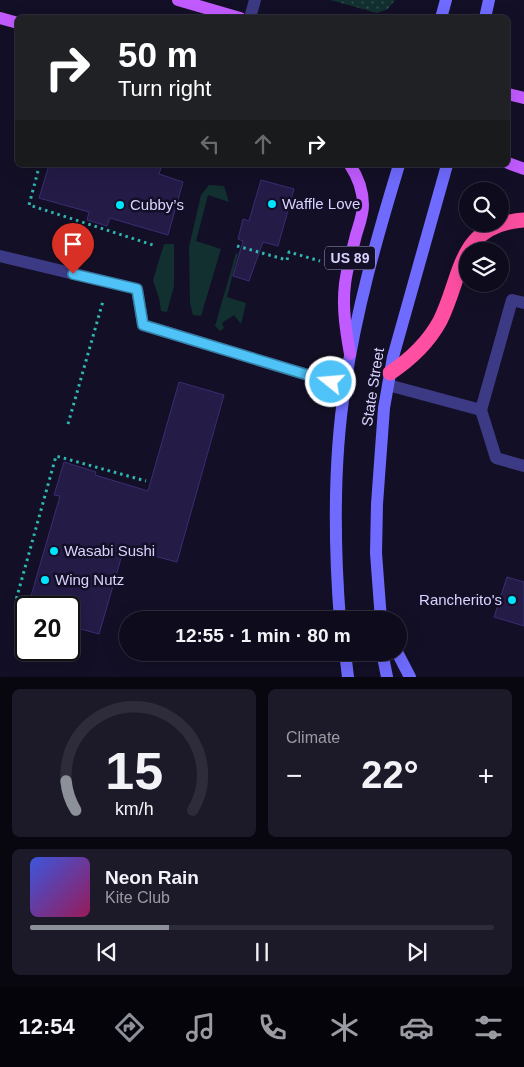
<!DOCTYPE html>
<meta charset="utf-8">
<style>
body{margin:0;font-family:Arial,sans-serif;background:#1c1929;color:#f1f3f6;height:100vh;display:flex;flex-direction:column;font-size:19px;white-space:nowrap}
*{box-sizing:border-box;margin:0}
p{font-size:16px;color:#9b9ba3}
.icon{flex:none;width:28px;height:28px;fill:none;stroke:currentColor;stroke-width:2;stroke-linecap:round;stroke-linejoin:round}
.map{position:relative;height:677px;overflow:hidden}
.side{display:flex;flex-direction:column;gap:12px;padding:12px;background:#08060f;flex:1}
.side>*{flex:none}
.banner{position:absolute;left:15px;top:15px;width:495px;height:152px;border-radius:8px;box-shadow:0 5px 20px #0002,0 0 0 1px #2e2b3b;background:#202124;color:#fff;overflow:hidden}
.tools{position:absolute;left:459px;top:182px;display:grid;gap:10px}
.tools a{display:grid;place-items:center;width:50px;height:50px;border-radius:50%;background:#0e0b1c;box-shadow:0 5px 20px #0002,0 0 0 1px #2e2b3b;font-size:25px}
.speed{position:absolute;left:15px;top:596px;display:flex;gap:10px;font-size:25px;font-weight:700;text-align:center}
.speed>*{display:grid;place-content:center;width:65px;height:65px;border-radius:50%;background:#0e0b1c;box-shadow:0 5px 20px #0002,0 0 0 1px #2e2b3b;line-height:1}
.speed .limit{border:2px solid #111;border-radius:8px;background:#fff;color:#111}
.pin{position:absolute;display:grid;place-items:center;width:42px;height:42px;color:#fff;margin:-51px -21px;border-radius:50% 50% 50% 0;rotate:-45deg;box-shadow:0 0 5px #0007}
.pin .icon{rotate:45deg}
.me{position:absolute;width:55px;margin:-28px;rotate:287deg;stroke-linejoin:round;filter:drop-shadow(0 0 4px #0008)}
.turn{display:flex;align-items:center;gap:18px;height:105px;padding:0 20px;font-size:22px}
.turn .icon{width:65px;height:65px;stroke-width:2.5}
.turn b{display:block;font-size:35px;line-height:42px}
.lanes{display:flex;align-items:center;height:48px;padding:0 20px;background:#0003;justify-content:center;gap:25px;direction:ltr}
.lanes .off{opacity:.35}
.big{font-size:38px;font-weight:800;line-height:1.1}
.side .tile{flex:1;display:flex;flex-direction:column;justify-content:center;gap:8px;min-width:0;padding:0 18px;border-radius:8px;background:#1c1929}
.side .dial{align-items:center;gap:0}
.dial svg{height:130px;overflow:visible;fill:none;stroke:#2e2b3b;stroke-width:7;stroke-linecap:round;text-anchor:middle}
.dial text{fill:#f1f3f6;stroke:none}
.song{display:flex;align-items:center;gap:15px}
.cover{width:60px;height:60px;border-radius:8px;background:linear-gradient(135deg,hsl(230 70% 55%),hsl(330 70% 35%))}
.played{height:5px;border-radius:2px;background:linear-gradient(90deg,#8c9099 30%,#2e2b3b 30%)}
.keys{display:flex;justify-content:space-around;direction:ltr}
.heat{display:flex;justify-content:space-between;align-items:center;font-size:28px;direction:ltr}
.side .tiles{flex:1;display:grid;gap:12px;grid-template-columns:1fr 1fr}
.tile:last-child{grid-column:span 2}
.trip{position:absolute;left:119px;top:611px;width:288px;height:50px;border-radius:25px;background:#0e0b1c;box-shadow:0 5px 20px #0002,0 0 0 1px #2e2b3b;font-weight:800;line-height:50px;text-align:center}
.menu{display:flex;height:80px;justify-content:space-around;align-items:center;background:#06040b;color:#9b9ba3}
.menu .icon{width:35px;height:35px}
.menu .on{color:#8c9099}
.menu b{font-size:22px;color:#f1f3f6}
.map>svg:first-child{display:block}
</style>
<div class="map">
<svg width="524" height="677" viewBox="0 0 524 677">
<defs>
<pattern id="grass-dots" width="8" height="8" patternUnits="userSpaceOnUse" patternTransform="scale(1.25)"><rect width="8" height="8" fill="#12302f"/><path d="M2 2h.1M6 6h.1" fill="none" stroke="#344d4e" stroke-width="1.8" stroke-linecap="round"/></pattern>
</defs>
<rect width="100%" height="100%" fill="#130f26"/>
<!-- grass -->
<path fill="url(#grass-dots)" d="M 330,0 L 395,0 L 388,9 L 377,13 Z"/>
<!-- green -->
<path fill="#12302f" d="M 209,185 L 224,186 L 229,202 L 208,195 L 196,241 L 221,249 L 201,316 L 193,315 L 190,303 L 189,247 L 201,195 Z
M 164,244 L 174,244 L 174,286 L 167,312 L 161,311 L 159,298 L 153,280 Z
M 236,253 L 238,254 L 227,297 L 246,303 L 241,324 L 234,315 L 222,323 L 224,328 L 220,331 L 215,326 Z"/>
<!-- building -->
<path fill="#241b47" stroke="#3b2d73" d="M 49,165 L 162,165 L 159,174 L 183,182 L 168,235 L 110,218 L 107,226 L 87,220 L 89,212 L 39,198 Z
M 261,180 L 294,189 L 278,246 L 263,242 L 249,281 L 233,276 L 243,241 L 238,239 L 243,219 L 249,221 Z
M 179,382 L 224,395 L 177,562 L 124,548 L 99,634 L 69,626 L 69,608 L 37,608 L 31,596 L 60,496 L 54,495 L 64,462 L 96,472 L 95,475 L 148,491 Z
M 507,577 L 524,582 L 524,626 L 494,617 Z"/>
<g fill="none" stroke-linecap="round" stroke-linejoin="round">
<!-- path -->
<path stroke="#2fb8b0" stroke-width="3" stroke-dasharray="2.5 4" stroke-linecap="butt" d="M 38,171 L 29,205 L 156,246
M 237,246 L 287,260 L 289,252 L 320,261
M 68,424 L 103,301
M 26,615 L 16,600 L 56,456 L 146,481
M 51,650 L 57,658"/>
<!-- service -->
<path stroke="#3d3a85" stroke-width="12" d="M 250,18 L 255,0
M 0,256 L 137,289 L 143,325 L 344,386
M 388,385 L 481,410 L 496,458 L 524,466
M 481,410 L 512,300 L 524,303"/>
<!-- secondary -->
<path stroke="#6f6bff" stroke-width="12" d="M 441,18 L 446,0
M 485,18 L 489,0
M 340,620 C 334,542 333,463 345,386 C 356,311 377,237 399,165
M 381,620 L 376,553 L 377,504 L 384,408 L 393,357 L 447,165
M 345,652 L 348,677
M 382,652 L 387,677
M 397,652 L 410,677"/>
<!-- primary -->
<path stroke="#c25bff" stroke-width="12" d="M 178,0 L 240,18
M 0,18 L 18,23
M 508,94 L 524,98
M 508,163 L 524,169
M 350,165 C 358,177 363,190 363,205 C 363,215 359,225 356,235 C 352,252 347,267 345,284 C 342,308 346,331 350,354"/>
<!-- motorway -->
<path stroke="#ff4fa3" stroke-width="15" d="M 390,373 C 411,359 428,343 440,321 C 463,275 457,225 524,220"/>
</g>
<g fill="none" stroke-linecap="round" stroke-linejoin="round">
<defs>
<path id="route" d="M 73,274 L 137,289 L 143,325 L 331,382"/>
</defs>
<!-- route casing -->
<use href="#route" stroke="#337fa1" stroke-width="12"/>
<!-- route -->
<use href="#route" stroke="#4fc3f7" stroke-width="9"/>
</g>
<!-- markers -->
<g fill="#00e5ff" stroke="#130f26" stroke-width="2">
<circle cx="272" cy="204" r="5"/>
<circle cx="120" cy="205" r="5"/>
<circle cx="54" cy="551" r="5"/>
<circle cx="45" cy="580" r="5"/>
<circle cx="512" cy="600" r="5"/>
</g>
<g text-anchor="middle" stroke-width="5" stroke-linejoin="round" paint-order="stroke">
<!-- shield labels -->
<rect fill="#130f26" stroke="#9e99be" stroke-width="1" x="325" y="246.5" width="50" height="23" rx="4"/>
<g font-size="14" font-weight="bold" fill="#d9d4ff">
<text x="350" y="263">US 89</text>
</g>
<!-- poi labels -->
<g font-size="15" fill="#d9d4ff" stroke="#130f26" text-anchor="start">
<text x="282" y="209">Waffle Love</text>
<text x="130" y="210">Cubby’s</text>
<text x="64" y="556">Wasabi Sushi</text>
<text x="55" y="585">Wing Nutz</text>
<text x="502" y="605" text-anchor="end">Rancherito's</text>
</g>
<!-- street labels -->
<g font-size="15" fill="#d9d4ff" stroke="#130f26">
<text transform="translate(373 387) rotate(-81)" y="5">State Street</text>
</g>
</g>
</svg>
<div class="tools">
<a><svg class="icon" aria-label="search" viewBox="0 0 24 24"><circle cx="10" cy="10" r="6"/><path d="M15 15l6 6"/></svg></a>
<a><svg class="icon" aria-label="layers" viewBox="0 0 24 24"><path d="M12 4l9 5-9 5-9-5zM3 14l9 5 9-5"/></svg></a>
</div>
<div class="speed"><div class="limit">20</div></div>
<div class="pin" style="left:73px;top:274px;background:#d93025"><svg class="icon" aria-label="arrive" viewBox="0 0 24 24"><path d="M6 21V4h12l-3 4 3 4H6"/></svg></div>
<svg class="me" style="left:331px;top:382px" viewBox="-20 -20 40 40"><circle r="17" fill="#4fc3f7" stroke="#fff" stroke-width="3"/><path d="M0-11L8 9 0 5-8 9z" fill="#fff"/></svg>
<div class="trip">12:55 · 1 min · 80 m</div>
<div class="banner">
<div class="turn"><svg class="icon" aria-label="right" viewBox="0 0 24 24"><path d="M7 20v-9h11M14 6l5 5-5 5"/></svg><div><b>50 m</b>Turn right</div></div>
<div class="lanes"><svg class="icon off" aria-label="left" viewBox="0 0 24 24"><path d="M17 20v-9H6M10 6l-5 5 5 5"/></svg><svg class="icon off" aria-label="ahead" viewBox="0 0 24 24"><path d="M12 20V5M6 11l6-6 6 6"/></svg><svg class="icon" aria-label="right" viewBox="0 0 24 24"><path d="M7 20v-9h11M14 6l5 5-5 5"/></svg></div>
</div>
</div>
<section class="side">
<div class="tiles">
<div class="tile dial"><svg viewBox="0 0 100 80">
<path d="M14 69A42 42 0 1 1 86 69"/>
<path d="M14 69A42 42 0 0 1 8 51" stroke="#8c9099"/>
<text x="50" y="56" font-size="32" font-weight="700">15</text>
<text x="50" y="72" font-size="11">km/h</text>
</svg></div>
<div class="tile"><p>Climate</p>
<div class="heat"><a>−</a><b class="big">22°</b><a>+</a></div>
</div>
<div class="tile">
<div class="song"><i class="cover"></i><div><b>Neon Rain</b><p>Kite Club</p></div></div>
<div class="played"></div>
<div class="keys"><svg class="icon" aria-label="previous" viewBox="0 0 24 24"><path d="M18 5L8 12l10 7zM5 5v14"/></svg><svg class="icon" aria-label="pause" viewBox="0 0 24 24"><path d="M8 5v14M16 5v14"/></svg><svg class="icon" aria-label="next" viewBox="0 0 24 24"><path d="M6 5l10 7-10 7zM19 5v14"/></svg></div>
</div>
</div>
</section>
<nav class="menu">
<b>12:54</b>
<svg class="icon on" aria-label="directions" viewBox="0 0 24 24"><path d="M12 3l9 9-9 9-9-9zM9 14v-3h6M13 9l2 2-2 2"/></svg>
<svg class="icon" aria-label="music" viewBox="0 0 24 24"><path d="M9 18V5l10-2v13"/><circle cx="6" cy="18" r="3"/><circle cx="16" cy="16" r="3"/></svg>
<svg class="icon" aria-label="phone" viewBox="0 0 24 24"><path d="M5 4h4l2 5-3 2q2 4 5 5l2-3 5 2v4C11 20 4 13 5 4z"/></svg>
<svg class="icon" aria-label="climate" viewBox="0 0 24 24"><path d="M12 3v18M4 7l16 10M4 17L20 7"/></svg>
<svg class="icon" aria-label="car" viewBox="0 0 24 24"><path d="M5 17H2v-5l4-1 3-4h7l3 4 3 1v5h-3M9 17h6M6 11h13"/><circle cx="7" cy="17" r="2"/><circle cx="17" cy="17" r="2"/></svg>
<svg class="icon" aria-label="filters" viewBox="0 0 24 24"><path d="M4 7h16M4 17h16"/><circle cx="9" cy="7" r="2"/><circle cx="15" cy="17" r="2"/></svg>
</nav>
